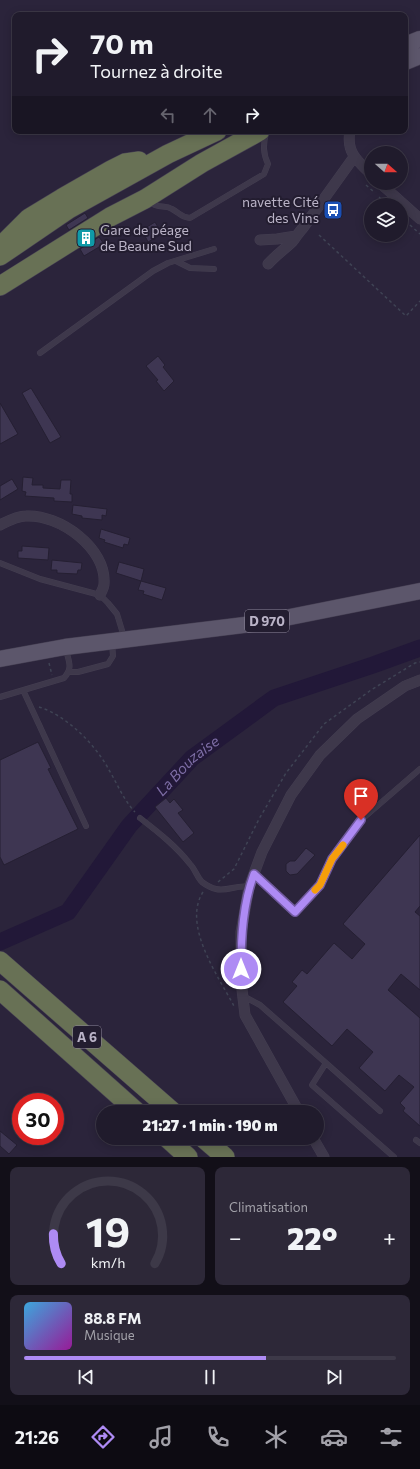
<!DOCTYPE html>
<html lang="fr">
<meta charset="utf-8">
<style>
body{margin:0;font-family:Commissioner,sans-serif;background:#2d2838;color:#f1f3f6;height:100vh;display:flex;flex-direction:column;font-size:15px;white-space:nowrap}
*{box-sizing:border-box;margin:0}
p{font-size:13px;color:#a2a1a9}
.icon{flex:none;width:22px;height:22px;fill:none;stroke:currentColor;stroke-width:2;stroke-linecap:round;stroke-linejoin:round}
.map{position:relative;height:1157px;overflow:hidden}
.drawer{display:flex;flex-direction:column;gap:10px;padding:10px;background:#120f18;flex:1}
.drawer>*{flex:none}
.guide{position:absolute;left:12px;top:12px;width:396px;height:122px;border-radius:8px;box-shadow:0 2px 10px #0003,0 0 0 1px #3d3948;background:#201b2c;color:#f1f3f6;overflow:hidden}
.needle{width:26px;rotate:111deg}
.fabs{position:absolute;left:364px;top:146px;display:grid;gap:8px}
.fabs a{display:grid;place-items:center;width:44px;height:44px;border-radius:50%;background:#201b2c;box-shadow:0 2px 10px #0003,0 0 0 1px #3d3948;font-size:20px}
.speed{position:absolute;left:12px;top:1093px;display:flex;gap:8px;font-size:20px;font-weight:700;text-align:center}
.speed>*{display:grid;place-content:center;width:52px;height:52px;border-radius:50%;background:#201b2c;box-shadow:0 2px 10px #0003,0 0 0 1px #3d3948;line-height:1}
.speed .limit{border:6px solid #d22;background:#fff;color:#111}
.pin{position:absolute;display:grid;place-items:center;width:34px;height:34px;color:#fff;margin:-41px -17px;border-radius:50% 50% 50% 0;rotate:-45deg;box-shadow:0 0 4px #0007}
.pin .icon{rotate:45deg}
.me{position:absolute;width:44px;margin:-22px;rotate:0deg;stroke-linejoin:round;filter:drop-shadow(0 0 3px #0008)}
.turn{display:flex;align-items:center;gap:14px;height:84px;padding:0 12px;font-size:18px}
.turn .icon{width:52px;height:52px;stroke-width:2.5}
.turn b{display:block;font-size:28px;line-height:34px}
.lanes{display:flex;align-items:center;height:38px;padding:0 12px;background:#0003;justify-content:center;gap:20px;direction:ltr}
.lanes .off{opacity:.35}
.big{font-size:30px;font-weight:800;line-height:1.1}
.drawer .tile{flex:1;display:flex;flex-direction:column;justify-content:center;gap:6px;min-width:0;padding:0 14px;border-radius:8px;background:#2d2838}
.drawer .dial{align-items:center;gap:0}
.dial svg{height:104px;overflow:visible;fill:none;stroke:#3d3948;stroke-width:7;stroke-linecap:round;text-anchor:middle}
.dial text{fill:#f1f3f6;stroke:none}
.song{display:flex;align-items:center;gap:12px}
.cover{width:48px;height:48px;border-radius:6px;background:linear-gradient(135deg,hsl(200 70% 55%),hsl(300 70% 35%))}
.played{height:4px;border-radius:2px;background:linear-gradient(90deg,#ae8bf4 65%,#3d3948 65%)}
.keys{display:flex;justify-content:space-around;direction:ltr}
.heat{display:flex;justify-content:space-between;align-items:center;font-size:22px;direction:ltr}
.drawer .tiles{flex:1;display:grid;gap:10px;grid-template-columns:1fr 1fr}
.tile:last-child{grid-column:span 2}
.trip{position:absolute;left:96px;top:1105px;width:228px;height:40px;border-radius:20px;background:#201b2c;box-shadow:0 2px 10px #0003,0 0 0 1px #3d3948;font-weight:800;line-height:40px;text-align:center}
.tabs{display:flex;height:64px;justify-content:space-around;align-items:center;background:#0d0b12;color:#a2a1a9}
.tabs .icon{width:28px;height:28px}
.tabs .on{color:#ae8bf4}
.tabs b{font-size:18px;color:#f1f3f6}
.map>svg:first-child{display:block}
</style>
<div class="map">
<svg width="420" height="1157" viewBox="0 0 420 1157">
<rect width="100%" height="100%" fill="#2b243b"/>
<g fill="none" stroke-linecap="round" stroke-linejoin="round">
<!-- river -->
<path stroke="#221838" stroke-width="17" id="s1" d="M 0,942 L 68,912 L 129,826 L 192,758 L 274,698 L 373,665 L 420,648"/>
</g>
<!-- building -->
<path fill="#3e3652" stroke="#251f32" d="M 85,213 L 88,218 L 69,230 L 66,225 Z
M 155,222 L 162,234 L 148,242 L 142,230 Z
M 99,237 L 104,244 L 84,256 L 80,249 Z
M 158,356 L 165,365 L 163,367 L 174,381 L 164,391 L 156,381 L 158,380 L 146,366 Z
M 31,388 L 61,437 L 50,443 L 22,393 Z
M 0,403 L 18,434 L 0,444 Z
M 23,477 L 33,478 L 32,485 L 43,485 L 43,488 L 60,489 L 61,480 L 71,480 L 70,494 L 72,494 L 72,502 L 54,501 L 54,498 L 25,496 L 26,492 L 22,491 Z
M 12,479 L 18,489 L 0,500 L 0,486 Z
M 73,505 L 107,509 L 106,516 L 102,515 L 102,520 L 82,518 L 82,516 L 72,514 Z
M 101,529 L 130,538 L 128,545 L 124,544 L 123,548 L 104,542 L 105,540 L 99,538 Z
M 22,546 L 49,548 L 48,560 L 18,558 L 18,551 L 22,551 Z
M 52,560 L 82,563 L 81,570 L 78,570 L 77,574 L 57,573 L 57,570 L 51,570 Z
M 119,562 L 144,569 L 141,581 L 166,588 L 162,600 L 143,594 L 144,591 L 138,590 L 141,581 L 116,573 Z
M 38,742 L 51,768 L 48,769 L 78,829 L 4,865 L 0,857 L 0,760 Z
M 166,798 L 170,803 L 174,799 L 183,810 L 178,813 L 194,833 L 183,842 L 155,807 Z
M 420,835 L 420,906 L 415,912 L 420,916 L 420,990 L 401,974 L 388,990 L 420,1018 L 420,1126 L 403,1111 L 405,1108 L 400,1103 L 414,1087 L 399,1075 L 385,1091 L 359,1068 L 373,1052 L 347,1029 L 332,1046 L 283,1002 L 297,986 L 292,982 L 302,970 L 307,974 L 334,943 L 352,959 L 365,944 L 343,924 Z
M 306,848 L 315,855 L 297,874 L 290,875 L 286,871 L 286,864 L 290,861 L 295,861 Z
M 0,1131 L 17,1145 L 9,1154 L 0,1146 Z"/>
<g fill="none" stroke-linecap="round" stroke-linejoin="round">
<defs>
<path id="service" d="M 148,201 C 159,210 164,204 172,209 C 180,213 180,217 190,218 L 264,174 L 268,164 C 263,153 263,145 266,133
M 176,261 L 190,268 L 214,269
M 40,353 L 153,271 L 168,263 L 214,249
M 0,563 L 40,579 L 100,595 L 108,603 L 117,614 L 124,637
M 69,672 L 78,672 L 108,664 L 113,656 L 112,643
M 23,690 L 86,826
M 0,697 L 64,678 C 73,668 69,662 66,650
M 140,818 C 158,832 176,846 190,864 C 195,869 197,877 202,882 C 206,885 211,888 216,889 C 227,892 238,884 249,887
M 254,874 L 295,912 L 320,885 L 332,859 L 361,820 L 420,769
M 243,996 L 260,1005 L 326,1063 L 312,1085 L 394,1157
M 326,1063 L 380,1111
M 416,1140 L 420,1143"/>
<path id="minor" d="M 350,131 C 346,152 357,161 371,174
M 380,183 L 420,219
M 260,240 L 277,239 L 296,236
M 268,264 C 276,255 285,249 293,241 C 296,237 299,232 303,228 L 354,157
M 0,525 C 8,521 17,516 26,516 C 59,514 107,548 104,584 C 104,588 101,592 100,595
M 299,1112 L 245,1015 L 241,981 L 241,932 L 249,887 L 262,852 L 291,795 L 320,755 L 357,719 L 405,686 L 420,680
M 313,1138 L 324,1157"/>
<path id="primary" d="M 405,45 L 420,39
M 405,62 L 420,56
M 0,659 L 65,647 L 260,623 L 420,591"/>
<path id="motorway" d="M 6,241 L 29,218 L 62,198 L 111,170 L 125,163 L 139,161
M 0,256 L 69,209 L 168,154 L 217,131
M 0,286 L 110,217 L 145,199 L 202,163 L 260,131
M 0,961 L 173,1112
M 0,990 L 137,1112
M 167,1138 L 188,1157
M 203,1138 L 225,1157"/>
</defs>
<!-- service casing -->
<use href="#service" stroke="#443e51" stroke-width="6"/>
<!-- minor casing -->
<use href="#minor" stroke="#443e51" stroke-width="11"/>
<!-- primary casing -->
<use href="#primary" stroke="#443e51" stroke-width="17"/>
<!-- motorway casing -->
<use href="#motorway" stroke="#464053" stroke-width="20"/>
<!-- path -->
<path stroke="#3f4354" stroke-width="1.5" stroke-dasharray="3 3" stroke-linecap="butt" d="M 366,185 L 374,192
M 379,197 L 388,205
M 401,217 L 420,234
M 319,235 L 406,316 L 420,301
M 49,663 L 52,675
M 39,707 C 66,715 96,745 109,770 C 118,785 123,799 135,812
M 218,882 L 234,869 L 259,819 L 286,773 L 324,724 L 371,690 L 415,663 L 420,662
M 203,892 C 182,925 218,976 234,1006"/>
<!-- service -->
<use href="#service" stroke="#3e384b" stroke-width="5"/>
<!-- minor -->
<use href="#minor" stroke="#3e384b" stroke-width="10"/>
<!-- primary -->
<use href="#primary" stroke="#5c566b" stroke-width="16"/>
<!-- motorway -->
<use href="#motorway" stroke="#687155" stroke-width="19"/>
</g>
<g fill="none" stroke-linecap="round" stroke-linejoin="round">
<defs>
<path id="route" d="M 241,969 C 241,936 243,904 254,874 L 295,912 L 320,885 L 332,859 L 361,820"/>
</defs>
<!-- route casing -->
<use href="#route" stroke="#715a9f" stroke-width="10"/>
<!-- route -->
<use href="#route" stroke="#ae8bf4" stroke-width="7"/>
<!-- slow -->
<path stroke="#f59e0b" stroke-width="7" d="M 315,890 L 320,885 L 332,859 L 343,845"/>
</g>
<!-- icons -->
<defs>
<symbol id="bus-square" viewBox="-11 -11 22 22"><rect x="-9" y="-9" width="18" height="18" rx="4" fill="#1a4fb4" stroke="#231d30"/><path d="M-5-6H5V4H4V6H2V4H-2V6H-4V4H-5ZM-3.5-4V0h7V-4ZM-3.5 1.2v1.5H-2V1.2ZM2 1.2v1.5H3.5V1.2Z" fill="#fff"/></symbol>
<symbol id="building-square" viewBox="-11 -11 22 22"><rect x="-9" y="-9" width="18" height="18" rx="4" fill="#0f9aa8" stroke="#231d30"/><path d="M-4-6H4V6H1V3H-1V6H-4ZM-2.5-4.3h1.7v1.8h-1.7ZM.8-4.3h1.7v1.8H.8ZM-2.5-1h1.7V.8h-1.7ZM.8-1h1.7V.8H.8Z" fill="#fff"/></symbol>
</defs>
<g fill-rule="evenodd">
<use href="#bus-square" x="322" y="199" width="22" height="22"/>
<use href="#building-square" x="75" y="227" width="22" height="22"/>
</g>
<g text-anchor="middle" stroke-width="4" stroke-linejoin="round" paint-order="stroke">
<!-- shield labels -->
<g fill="#231d30" stroke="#8d869a" stroke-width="1">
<rect x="245" y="610" width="44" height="22" rx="3"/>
<rect x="73" y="1026" width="28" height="22" rx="3"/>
</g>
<g font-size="13" font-weight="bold" fill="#bab3c7">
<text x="267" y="626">D 970</text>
<text x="87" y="1042">A 6</text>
</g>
<!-- poi labels -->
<g font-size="14" fill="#bab3c7" stroke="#231d30" text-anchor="end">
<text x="319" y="207">navette Cité<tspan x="319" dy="16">des Vins</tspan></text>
<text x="100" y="235" text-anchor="start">Gare de péage<tspan x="100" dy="16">de Beaune Sud</tspan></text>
</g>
<!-- water labels -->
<g font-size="15" font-style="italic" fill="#7d6da5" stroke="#231d30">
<text dy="5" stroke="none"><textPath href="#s1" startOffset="264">La Bouzaise</textPath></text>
</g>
</g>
</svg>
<div class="fabs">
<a><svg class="needle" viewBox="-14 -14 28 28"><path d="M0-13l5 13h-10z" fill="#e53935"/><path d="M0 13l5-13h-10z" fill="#a2a1a9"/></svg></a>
<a><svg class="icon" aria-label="layers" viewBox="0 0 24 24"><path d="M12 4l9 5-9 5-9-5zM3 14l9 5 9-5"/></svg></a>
</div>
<div class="speed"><div class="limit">30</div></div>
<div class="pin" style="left:361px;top:820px;background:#d93025"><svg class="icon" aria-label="arrive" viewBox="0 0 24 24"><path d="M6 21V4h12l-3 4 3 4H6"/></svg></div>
<svg class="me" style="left:241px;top:969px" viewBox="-20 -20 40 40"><circle r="17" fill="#ae8bf4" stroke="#fff" stroke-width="3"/><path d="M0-11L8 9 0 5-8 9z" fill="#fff"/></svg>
<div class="trip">21:27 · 1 min · 190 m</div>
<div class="guide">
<div class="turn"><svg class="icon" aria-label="right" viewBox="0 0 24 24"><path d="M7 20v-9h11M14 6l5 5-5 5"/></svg><div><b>70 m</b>Tournez à droite</div></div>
<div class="lanes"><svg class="icon off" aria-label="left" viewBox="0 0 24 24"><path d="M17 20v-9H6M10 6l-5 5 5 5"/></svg><svg class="icon off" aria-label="ahead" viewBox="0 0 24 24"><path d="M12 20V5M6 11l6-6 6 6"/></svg><svg class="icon" aria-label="right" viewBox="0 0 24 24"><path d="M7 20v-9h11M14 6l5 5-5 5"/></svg></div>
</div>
</div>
<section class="drawer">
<div class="tiles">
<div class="tile dial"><svg viewBox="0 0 100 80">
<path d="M14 69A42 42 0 1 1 86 69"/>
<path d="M14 69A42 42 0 0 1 8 46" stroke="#ae8bf4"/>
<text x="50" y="56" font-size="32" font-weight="700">19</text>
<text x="50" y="72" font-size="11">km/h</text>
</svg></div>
<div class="tile"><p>Climatisation</p>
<div class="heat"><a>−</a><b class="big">22°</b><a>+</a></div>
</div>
<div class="tile">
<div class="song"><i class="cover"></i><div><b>88.8 FM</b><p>Musique</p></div></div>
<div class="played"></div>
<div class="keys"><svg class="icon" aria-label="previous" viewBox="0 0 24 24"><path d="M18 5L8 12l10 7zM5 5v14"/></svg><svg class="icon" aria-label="pause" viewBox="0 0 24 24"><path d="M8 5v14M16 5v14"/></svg><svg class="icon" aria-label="next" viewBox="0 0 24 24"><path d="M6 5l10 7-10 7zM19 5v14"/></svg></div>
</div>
</div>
</section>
<nav class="tabs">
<b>21:26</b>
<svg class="icon on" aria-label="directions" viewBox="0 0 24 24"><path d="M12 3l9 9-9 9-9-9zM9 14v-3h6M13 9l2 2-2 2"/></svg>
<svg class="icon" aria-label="music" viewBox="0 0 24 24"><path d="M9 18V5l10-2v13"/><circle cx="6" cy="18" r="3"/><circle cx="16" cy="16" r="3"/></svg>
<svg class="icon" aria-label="phone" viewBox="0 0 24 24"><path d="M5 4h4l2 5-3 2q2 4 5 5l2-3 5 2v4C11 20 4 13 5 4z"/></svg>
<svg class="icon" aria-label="climate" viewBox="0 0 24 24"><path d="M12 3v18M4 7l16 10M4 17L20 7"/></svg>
<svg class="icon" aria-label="car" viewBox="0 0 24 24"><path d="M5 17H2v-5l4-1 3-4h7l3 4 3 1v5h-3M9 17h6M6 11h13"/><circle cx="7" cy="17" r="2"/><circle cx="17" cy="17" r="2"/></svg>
<svg class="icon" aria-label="filters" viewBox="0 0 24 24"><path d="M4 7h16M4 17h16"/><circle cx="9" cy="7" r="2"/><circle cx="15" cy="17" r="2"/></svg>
</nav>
